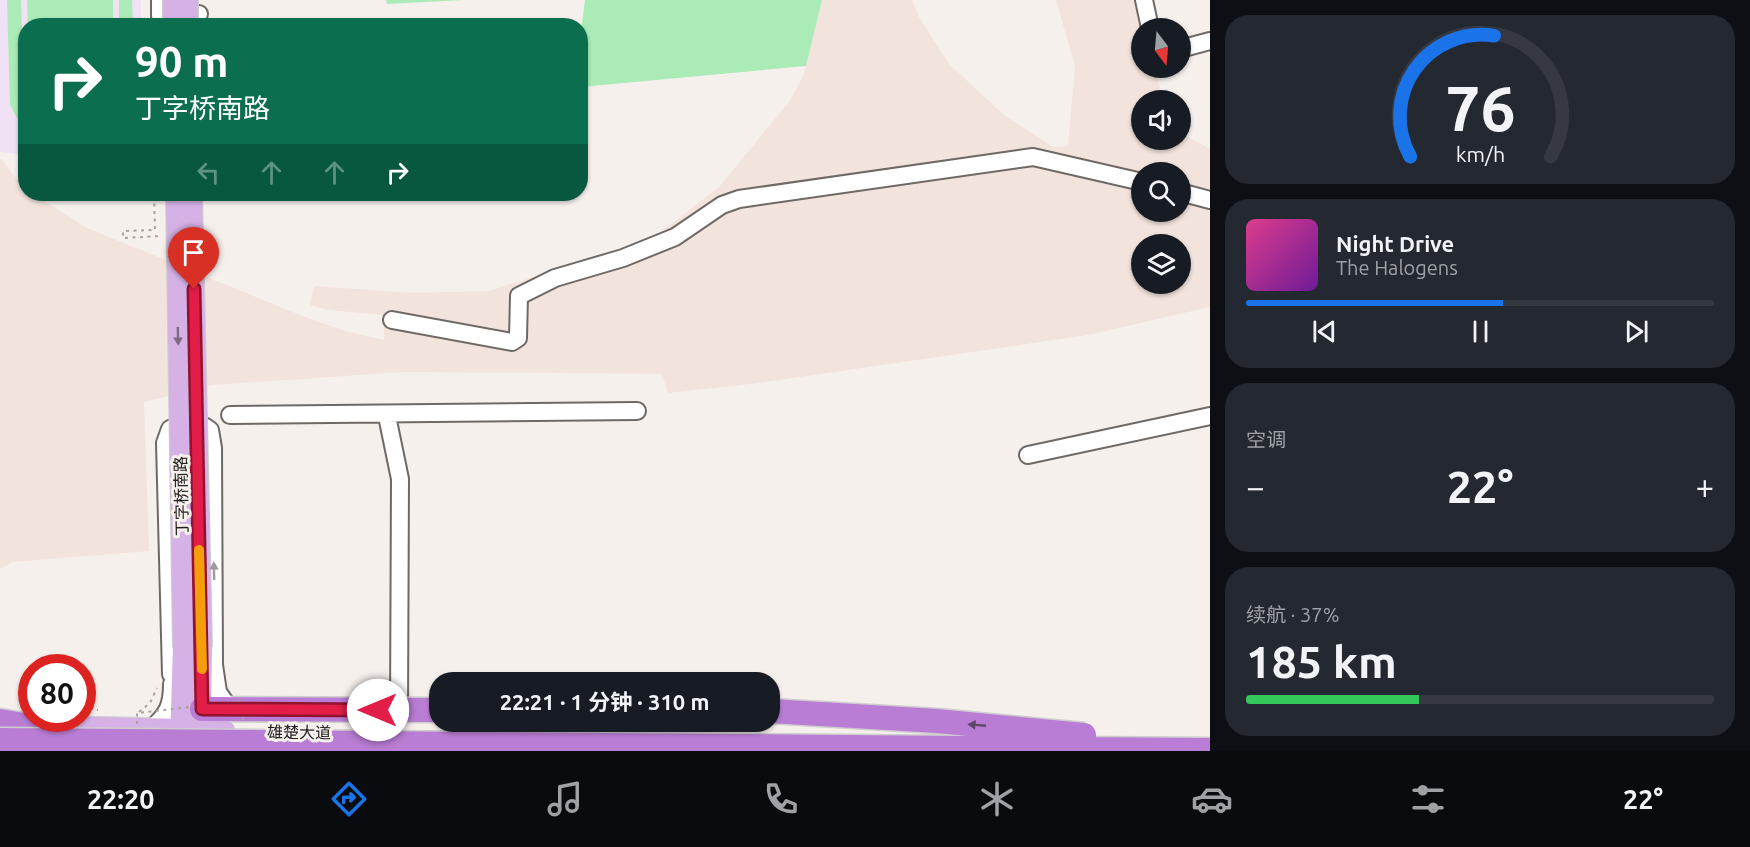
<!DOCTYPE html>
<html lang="zh">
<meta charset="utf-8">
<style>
body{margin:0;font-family:Ubuntu,"Noto Sans SC",sans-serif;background:#242831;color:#f1f3f6;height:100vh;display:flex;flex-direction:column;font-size:22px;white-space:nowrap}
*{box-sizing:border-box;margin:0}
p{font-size:20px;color:#9ea1a6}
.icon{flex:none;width:33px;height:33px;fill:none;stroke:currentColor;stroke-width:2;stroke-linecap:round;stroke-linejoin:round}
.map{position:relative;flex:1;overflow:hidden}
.sheet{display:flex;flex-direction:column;gap:15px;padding:15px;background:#0d0f14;width:540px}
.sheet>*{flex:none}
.hud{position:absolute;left:18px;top:18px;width:570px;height:183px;border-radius:24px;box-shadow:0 2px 4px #0004;background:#0b6e4f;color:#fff;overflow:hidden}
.needle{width:39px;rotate:164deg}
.tools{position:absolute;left:1131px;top:18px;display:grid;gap:12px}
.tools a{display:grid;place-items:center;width:60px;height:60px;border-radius:50%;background:#171b24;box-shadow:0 2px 4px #0004;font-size:30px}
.speed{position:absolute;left:18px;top:654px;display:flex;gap:12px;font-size:30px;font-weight:700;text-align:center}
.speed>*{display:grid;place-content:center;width:78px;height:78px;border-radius:50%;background:#171b24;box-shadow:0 2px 4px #0004;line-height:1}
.speed .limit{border:9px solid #d22;background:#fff;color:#111}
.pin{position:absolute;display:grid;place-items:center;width:51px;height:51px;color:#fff;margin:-62px -26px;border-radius:50% 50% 50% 0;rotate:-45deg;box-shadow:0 0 6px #0007}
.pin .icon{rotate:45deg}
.me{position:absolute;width:66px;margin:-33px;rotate:270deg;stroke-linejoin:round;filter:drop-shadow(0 0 4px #0008)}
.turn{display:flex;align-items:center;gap:21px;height:126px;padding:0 18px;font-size:27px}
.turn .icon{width:78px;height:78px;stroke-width:2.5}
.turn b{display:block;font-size:42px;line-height:51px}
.lanes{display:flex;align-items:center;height:57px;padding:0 18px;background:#0003;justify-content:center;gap:30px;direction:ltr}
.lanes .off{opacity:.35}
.big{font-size:45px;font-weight:700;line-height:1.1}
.sheet .card{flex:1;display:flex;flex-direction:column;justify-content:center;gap:9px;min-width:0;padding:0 21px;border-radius:24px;background:#242831}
.sheet .dial{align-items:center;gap:0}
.dial svg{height:156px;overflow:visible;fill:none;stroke:#363941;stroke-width:7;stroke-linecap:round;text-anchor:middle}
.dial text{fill:#f1f3f6;stroke:none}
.song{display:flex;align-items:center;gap:18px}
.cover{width:72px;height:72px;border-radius:9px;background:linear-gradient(135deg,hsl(330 70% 55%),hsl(280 70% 35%))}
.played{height:6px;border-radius:3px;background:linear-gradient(90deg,#1a73e8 55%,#363941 55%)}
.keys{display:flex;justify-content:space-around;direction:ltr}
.heat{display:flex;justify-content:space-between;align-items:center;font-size:33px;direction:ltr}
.charge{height:9px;border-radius:4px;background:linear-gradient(90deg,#34c759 37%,#363941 0)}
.trip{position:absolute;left:429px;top:672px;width:351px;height:60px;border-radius:24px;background:#171b24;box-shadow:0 2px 4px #0004;font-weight:700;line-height:60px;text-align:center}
.tabs{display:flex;height:96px;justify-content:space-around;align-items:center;background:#090b0e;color:#9ea1a6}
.tabs .icon{width:42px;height:42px}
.tabs .on{color:#1a73e8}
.tabs b{font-size:27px;color:#f1f3f6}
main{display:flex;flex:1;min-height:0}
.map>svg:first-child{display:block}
</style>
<main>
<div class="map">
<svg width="1210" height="751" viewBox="0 0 1210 751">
<rect width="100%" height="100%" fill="#f6f0ed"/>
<!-- built -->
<path fill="#f2e3dc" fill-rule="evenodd" d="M 822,0 L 912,0 L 919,17 L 950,65 L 1004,115 L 1053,147 L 1068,146 L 1075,66 L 1056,0 L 1136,0 L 1144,28 L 1142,28 L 1142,68 L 1155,68 L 1160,87 L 1155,100 L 1142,100 L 1142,140 L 1180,140 L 1181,133 L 1210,149 L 1210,307 L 1088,335 L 759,383 L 668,393 L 662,374 L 403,372 L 212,385 L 144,402 L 149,551 L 13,562 L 0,569 L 0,158 L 25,189 L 26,194 L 33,194 L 87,228 L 310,319 L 349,332 L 384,340 L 384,315 L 328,310 L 310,305 L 314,286 L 414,293 L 488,291 L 648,242 L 719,187 L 789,102 L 804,74 ZM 1142,172 L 1180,172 L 1180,212 L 1142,212 ZM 1142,244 L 1180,244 L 1180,284 L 1142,284 Z"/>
<!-- education -->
<path fill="#f1e1f4" d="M 0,0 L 141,0 L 141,25 L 26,26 L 25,155 L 0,152 Z"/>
<!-- green -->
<path fill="#abebb8" d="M 7,0 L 21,0 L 25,133 L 10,105 Z
M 27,0 L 113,0 L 113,25 L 28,25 Z
M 119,0 L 132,0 L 133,25 L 119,25 Z
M 386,0 L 464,0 L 387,4 Z
M 585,0 L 822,0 L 806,66 L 581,87 L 580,40 Z"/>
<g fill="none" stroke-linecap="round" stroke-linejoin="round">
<defs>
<path id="minor" d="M 160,0 L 160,16 L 199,14
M 1144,0 L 1150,28
M 1180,49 L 1210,41
M 1180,192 L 1210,200
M 392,320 L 512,342 L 518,338 L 519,296 L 555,278 L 623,258 L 675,237 L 722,205 L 739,199 L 1033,157 L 1142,182
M 230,415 L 637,411
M 387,416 L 400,479 L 399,710
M 1028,455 L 1210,416
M 182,690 L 171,674 L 165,443 L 170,429 C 185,422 196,419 210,430 L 213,448 L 214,665 L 218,692 L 230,709
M 152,728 C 168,714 172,705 172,684"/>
<path id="major" d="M 201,724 L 202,647
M 16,725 L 224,730
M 180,742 L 183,647"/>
<path id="highway" d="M 202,709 L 440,710
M 0,721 L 30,726"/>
</defs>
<!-- minor casing -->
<use href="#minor" stroke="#6f6966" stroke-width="20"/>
<!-- major casing -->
<use href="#major" stroke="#cfcece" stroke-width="22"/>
<!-- highway casing -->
<use href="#highway" stroke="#cfcece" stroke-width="27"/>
<!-- path -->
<path stroke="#a7a3a0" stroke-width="2" stroke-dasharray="3 4.5" stroke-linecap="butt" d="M 154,196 L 155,230 L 123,231 L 123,238 L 162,236
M 82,708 L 98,710
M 139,712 L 150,703 L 157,688"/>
<!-- minor -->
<use href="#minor" stroke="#fff" stroke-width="16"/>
<!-- major -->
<use href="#major" stroke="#d6b1e6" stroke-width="20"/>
<!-- highway -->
<use href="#highway" stroke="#ba7dd5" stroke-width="24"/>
<defs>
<path id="major-bridge" d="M 173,0 L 173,26
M 188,0 L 188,26
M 176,194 L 183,647
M 192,194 L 202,647"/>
<path id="highway-bridge" d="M 770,711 L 937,721 L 1084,735
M 0,740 L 1210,750"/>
</defs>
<!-- major-bridge casing -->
<use href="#major-bridge" stroke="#cfcece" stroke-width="22" stroke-linecap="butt"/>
<!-- highway-bridge casing -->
<use href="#highway-bridge" stroke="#cfcece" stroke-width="27" stroke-linecap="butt"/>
<!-- path-bridge -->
<path stroke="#a7a3a0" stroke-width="2" stroke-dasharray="3 4.5" stroke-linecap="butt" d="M 137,724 L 137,713 L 244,701 L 243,724"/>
<!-- major-bridge -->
<use href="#major-bridge" stroke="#d6b1e6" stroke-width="20"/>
<!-- highway-bridge -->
<use href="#highway-bridge" stroke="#ba7dd5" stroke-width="24"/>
</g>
<!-- one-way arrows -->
<defs><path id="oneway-solid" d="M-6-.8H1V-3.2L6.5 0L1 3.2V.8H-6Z" transform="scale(1.5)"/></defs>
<use fill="#7c6982" href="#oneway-solid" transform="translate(178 336) rotate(89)"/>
<use fill="#9c9b9a" href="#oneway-solid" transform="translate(214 571) rotate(-91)"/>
<use fill="#5f4668" href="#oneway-solid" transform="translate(977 725) rotate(-175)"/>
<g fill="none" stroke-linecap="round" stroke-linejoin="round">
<defs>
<path id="route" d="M 194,289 L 202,709 L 378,710"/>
</defs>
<!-- route casing -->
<use href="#route" stroke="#92132f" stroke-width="15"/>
<!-- route -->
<use href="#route" stroke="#e11d48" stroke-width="10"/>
<!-- slow -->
<path stroke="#f59e0b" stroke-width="10" d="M 199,550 L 202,669"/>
</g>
<g text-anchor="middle" stroke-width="6" stroke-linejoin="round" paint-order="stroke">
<!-- street labels -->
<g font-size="16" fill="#23211f" stroke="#f6f0ed">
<text transform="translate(181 496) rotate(-91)" y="6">丁字桥南路</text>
<text transform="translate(299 732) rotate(1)" y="6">雄楚大道</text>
</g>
</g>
</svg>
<div class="tools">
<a><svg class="needle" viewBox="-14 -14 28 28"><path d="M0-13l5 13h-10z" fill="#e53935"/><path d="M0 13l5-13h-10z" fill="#9ea1a6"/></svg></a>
<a><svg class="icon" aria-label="sound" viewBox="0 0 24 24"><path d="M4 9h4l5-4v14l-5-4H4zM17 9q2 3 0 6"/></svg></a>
<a><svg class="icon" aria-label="search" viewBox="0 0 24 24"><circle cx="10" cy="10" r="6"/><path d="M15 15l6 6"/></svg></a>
<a><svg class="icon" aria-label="layers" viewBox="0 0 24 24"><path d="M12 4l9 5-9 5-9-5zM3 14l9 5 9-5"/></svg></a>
</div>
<div class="speed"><div class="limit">80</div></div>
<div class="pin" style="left:194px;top:289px;background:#d93025"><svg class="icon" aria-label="arrive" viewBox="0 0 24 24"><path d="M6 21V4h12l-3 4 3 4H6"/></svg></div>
<svg class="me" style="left:378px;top:710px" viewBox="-20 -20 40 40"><circle r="19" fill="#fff"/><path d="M0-13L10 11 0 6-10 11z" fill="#e11d48"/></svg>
<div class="trip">22:21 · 1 分钟 · 310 m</div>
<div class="hud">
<div class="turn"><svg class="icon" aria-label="right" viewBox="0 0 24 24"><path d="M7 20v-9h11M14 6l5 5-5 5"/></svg><div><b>90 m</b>丁字桥南路</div></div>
<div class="lanes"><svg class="icon off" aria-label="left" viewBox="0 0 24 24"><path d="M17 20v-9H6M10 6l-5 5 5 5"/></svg><svg class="icon off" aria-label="ahead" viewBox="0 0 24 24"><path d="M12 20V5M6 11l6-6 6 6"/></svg><svg class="icon off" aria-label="ahead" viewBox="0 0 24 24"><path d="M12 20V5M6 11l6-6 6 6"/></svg><svg class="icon" aria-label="right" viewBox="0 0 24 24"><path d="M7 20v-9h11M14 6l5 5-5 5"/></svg></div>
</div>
</div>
<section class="sheet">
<div class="card dial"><svg viewBox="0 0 100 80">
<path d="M14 69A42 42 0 1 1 86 69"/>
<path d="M14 69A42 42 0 0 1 57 7" stroke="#1a73e8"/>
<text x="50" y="56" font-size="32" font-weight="700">76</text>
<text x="50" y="72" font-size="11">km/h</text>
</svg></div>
<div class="card">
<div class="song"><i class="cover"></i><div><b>Night Drive</b><p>The Halogens</p></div></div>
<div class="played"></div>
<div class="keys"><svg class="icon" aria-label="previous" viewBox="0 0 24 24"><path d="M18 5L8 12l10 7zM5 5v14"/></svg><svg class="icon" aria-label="pause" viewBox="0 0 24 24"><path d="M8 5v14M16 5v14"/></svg><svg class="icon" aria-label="next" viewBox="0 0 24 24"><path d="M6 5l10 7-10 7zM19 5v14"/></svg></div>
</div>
<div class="card"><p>空调</p>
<div class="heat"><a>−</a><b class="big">22°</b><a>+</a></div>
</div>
<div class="card"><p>续航 · 37%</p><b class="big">185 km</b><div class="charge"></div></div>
</section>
</main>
<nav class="tabs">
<b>22:20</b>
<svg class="icon on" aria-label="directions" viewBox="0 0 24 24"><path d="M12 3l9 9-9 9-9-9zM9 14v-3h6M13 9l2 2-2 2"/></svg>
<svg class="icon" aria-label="music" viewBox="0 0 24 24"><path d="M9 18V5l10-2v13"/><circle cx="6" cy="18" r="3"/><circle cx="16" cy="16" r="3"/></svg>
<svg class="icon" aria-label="phone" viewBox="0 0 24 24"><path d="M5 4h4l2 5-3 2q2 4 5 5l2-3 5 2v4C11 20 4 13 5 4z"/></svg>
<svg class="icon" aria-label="climate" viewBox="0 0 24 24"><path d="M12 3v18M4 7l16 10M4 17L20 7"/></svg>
<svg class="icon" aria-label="car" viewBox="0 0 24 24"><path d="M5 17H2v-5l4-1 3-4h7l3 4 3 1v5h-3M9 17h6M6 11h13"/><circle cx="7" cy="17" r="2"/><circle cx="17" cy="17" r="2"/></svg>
<svg class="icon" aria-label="filters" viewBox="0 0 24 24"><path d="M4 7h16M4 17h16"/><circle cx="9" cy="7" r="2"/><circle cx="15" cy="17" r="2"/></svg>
<b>22°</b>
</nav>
